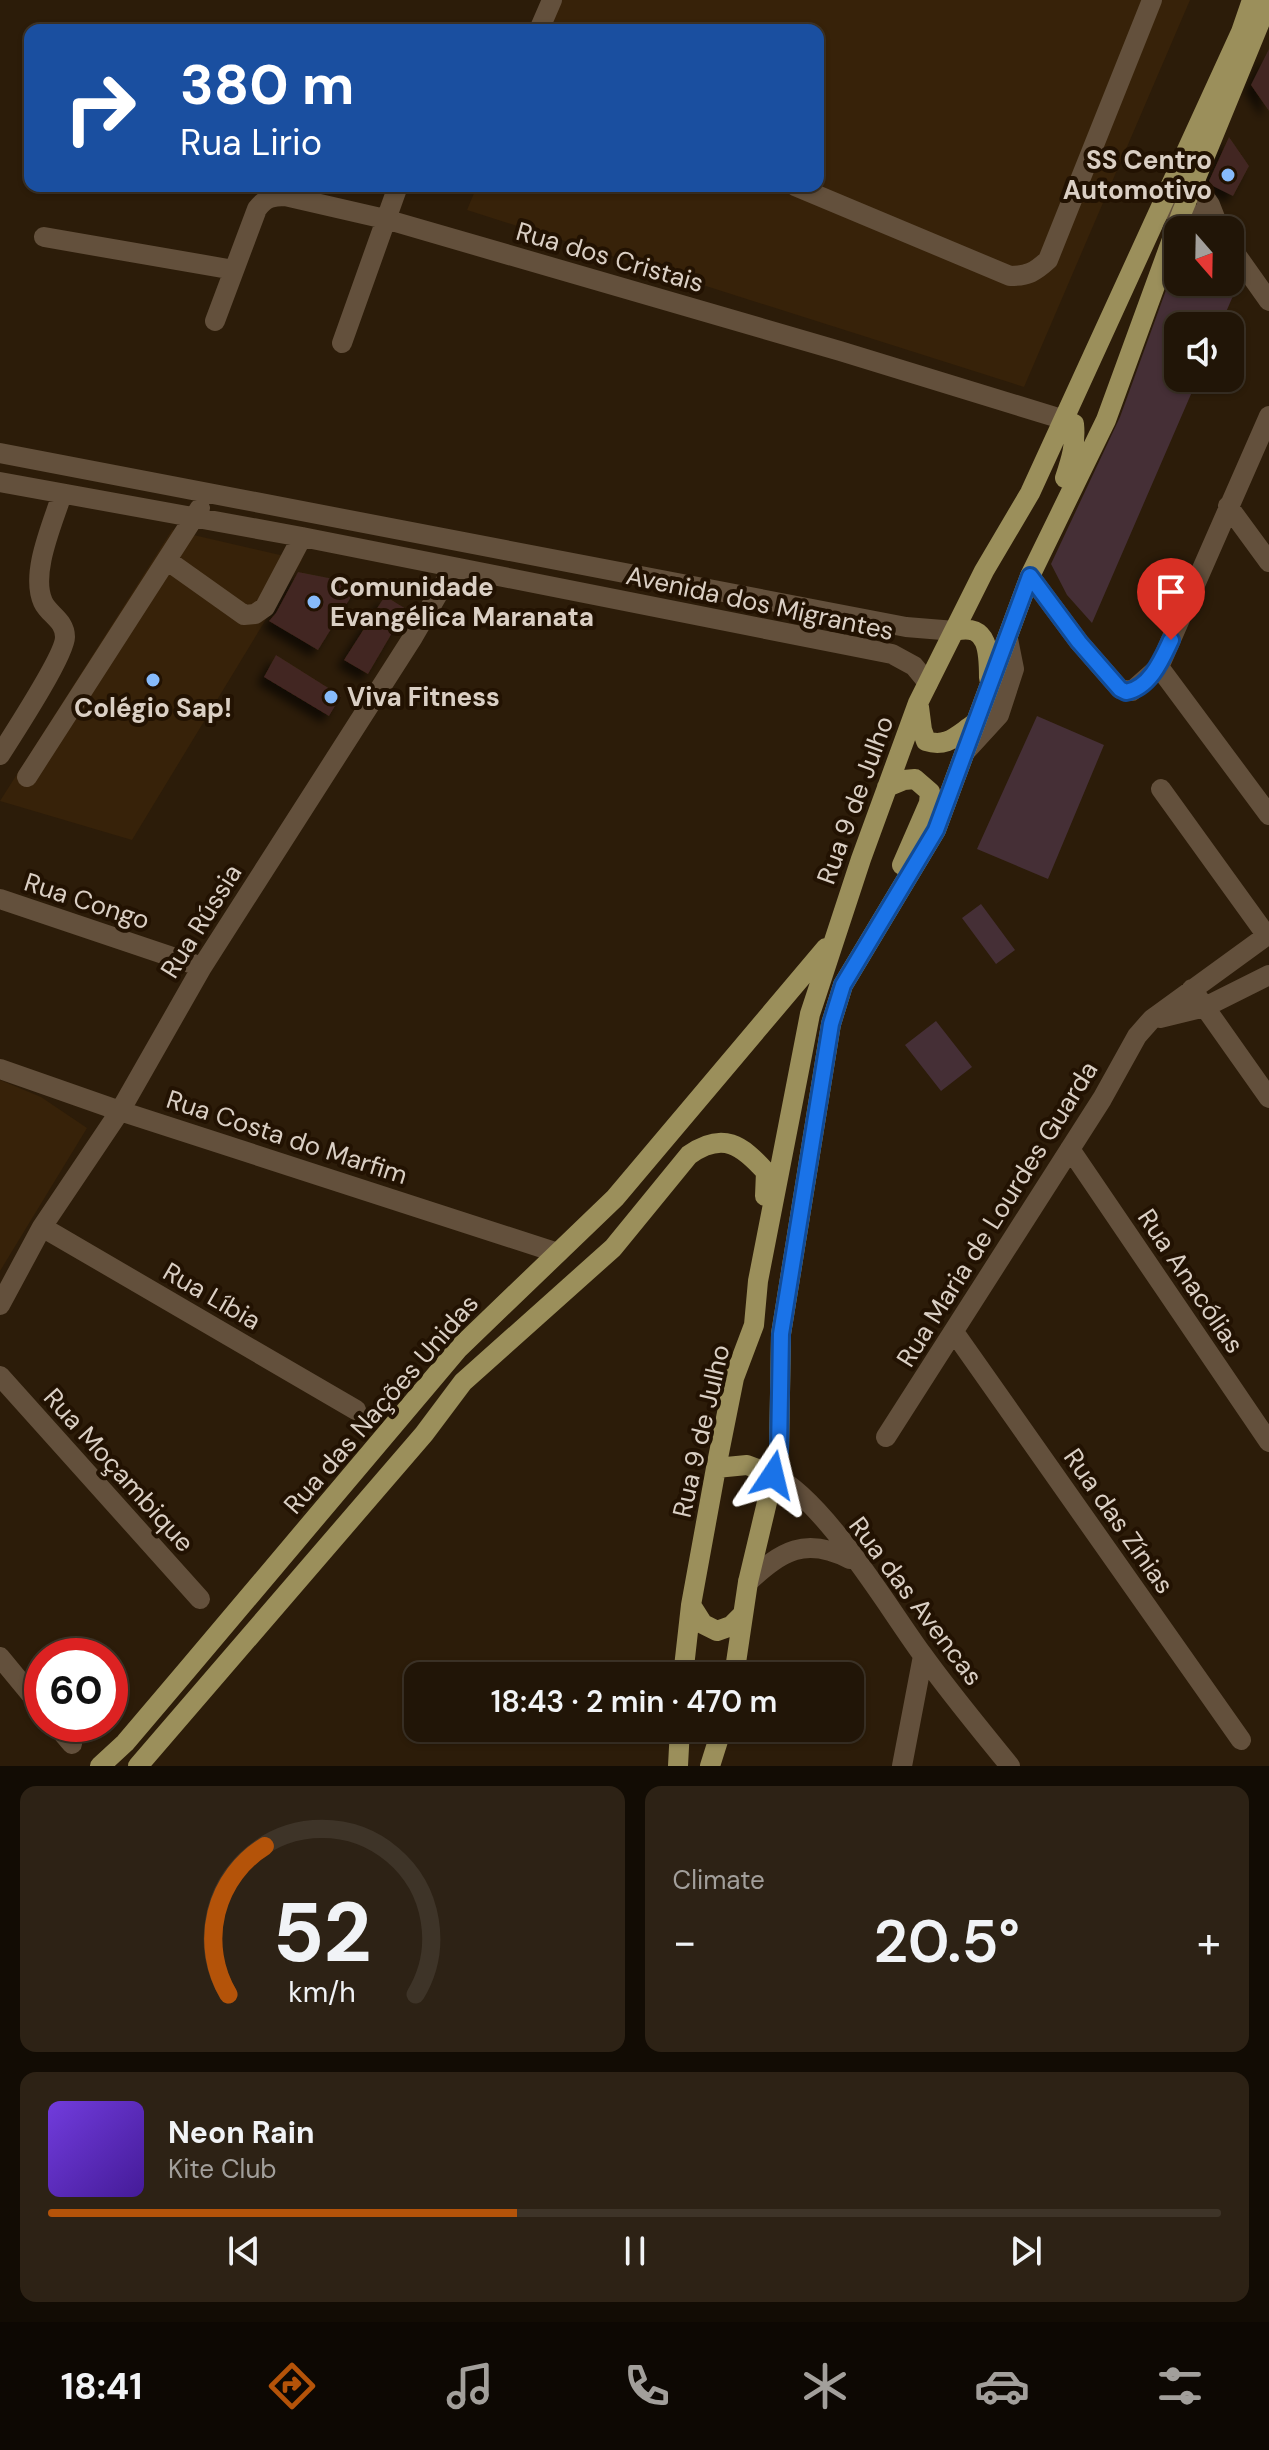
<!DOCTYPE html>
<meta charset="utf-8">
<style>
body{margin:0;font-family:"DM Sans",sans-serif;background:#2d2215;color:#f1f3f6;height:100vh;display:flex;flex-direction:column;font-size:30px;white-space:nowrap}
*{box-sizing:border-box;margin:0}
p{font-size:26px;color:#a29f9b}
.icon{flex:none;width:44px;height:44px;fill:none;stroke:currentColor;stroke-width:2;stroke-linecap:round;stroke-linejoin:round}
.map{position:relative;height:1766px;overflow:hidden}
.sheet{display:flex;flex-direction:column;gap:20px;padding:20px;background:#120c04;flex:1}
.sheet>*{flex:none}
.banner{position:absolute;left:24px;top:24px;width:800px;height:168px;border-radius:16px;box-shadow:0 2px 6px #0004,0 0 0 2px #3e3428;background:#1a4fa0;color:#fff;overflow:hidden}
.needle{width:52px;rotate:160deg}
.tools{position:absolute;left:1164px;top:216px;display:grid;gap:16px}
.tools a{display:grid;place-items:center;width:80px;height:80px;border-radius:16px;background:#211507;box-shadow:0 2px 6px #0004,0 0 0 2px #3e3428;font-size:40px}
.speed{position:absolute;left:24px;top:1638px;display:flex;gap:16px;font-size:40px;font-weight:700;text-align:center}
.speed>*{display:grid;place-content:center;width:104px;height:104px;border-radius:50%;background:#211507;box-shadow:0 2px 6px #0004,0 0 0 2px #3e3428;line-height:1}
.speed .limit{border:12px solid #d22;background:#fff;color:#111}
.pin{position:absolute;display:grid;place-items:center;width:68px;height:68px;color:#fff;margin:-82px -34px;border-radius:50% 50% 50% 0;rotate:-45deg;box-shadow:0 0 8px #0007}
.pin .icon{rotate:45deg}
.me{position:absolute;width:88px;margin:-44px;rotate:10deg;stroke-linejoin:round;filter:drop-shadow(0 0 6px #0008)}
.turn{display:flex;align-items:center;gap:28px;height:168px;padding:0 24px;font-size:36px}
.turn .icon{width:104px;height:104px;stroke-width:2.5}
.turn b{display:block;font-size:56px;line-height:68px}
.big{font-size:60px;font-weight:600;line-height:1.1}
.sheet .tile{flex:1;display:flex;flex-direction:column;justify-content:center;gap:12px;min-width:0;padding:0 28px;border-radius:16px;background:#2d2215}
.sheet .dial{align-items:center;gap:0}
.dial svg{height:208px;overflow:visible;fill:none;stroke:#3e3428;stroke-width:7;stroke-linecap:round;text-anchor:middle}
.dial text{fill:#f1f3f6;stroke:none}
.song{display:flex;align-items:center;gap:24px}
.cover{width:96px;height:96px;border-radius:12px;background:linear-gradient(135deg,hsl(260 70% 55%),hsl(260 70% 35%))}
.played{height:8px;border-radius:4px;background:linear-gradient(90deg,#b45309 40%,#3e3428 40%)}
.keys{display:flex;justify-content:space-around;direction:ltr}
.heat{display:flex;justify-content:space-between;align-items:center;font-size:44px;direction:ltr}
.sheet .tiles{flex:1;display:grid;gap:20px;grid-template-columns:1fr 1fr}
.tile:last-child{grid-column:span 2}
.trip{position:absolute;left:404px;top:1662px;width:460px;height:80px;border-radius:16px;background:#211507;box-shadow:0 2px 6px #0004,0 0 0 2px #3e3428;font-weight:600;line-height:80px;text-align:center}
.dock{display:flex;height:128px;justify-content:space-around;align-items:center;background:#0d0803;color:#a29f9b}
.dock .icon{width:56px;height:56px}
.dock .selected{color:#b45309}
.dock b{font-size:36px;color:#f1f3f6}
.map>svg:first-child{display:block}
</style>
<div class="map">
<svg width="1269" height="1766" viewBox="0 0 1269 1766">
<defs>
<filter id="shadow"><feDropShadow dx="-7" dy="7" stdDeviation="4" flood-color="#0009"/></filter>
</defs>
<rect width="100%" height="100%" fill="#2c1c09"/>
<!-- built -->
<path fill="#372209" d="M 557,0 L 1190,0 L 1024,387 L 467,210 L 477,186 L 818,186 L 818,30 L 544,30 Z
M 172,530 L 302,560 L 132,840 L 0,801 Z
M 0,1080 L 41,1097 L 87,1128 L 0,1271 Z"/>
<!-- green -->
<path fill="#452f36" d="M 1178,257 L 1178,282 L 1230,282 L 1230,268 L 1239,282 L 1220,326 L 1178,326 L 1178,378 L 1198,378 L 1092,623 L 1067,595 L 1051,564 L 1120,417 Z
M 1037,716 L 1104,745 L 1048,879 L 977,849 Z
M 981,904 L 1015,950 L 996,964 L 962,918 Z
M 936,1021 L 972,1067 L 941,1091 L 905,1045 Z"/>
<!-- building -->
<path fill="#422720" filter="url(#shadow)" d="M 1269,49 L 1269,111 L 1251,85 Z
M 1229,137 L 1249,166 L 1233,196 L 1213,186 L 1209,181 Z
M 298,572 L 359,584 L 318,650 L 269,621 L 276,613 Z
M 385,596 L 406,609 L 368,674 L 344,660 Z
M 276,655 L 341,696 L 329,716 L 264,677 Z"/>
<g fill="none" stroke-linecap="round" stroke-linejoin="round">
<!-- minor -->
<path stroke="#63503c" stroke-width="20" d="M 539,30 L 552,0
M 1195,183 L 1210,205 L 1219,228
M 795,186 L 1010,276 C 1028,276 1035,272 1048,260 L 1152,0
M 1165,209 L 1200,215 L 1219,230
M 44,237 L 234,270
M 1230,246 L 1269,301
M 215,321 L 257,209 C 265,198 272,196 285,196 L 385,219 L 840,351 L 1065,420
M 342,343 L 398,186
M 0,453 L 906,627 L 955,631
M 0,482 L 302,537 L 892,654 L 914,666 L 928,683
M 1228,506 L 1269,562
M 168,561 L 244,615 L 255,614 L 265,607 L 302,537
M 1030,576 L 1079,642 L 1120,689 L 1132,691 L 1159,667 L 1269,416
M 1159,667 L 1269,815
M 966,751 L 999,715 L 1014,669 L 1008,639
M 0,755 C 12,736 65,655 65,637 C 65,620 49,615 43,602 C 30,573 53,523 62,494
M 27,777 L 200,508
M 1161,789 L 1267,936
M 0,899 L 202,967
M 1192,989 L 1269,1098
M 1160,1018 L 1205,1007 L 1269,975
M 0,1069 L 120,1111 L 558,1253
M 1070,1149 L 1269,1442
M 42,1227 L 356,1410
M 0,1305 L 42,1227 L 120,1111 L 202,967 L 413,637 L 453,568
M 954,1332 L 1241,1740
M 0,1376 L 200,1599
M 886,1437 L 1102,1099 L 1137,1036 L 1152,1019 L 1269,934
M 773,1475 C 825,1501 887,1606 922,1654 C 950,1693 980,1729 1010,1766
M 748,1582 C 782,1551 805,1536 850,1559
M 0,1657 L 42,1708
M 55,1724 L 72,1744
M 902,1766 L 923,1656"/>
<!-- major -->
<path stroke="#9b8f5b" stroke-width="20" d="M 1065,420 L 1074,424 C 1076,444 1071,460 1065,478
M 955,631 C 989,622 989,654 989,678
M 919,707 L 922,730 L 926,741 C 947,748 957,735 974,724
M 887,787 L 904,780 L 915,779 L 930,792 L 929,803 L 902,865
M 716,1468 L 747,1465 L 773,1475
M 691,1605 L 703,1624 L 717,1631 L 731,1626 L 743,1614
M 683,1676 L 691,1605 L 716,1468 L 734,1378 L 754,1325 L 758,1281 L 810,1014 L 861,859 L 918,703 L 984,571 L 1030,493 L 1241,32 L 1252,0
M 734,1676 L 748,1582 L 779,1452 L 781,1334 L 831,1024 L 843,985 L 936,830 L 1030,576 L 1106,420 L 1182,212 L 1269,0
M 100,1766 L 125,1743 L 187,1670 L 458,1349 L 615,1198 L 826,948
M 138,1766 L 424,1434 L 463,1382 L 613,1248 L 689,1155 C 723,1131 742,1145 766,1172 L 765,1196
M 678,1766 L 680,1728
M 710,1766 L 722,1728"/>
</g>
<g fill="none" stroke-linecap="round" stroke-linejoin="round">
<defs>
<path id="route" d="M 773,1475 L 779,1452 L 781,1334 L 831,1024 L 843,985 L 936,830 L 1030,576 L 1079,642 L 1120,689 L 1126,692 C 1150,688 1162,659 1171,640"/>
</defs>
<!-- route casing -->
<use href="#route" stroke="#114b97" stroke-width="20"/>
<!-- route -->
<use href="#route" stroke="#1a73e8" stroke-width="14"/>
</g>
<!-- markers -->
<g fill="#87bbfb" stroke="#221202" stroke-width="3">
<circle cx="1228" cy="175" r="8"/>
<circle cx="314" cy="602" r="8"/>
<circle cx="153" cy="680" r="8"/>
<circle cx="331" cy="697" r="8"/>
</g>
<g text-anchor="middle" stroke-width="8" stroke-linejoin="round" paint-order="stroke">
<!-- poi labels -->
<g font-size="26" font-weight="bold" fill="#dacfc4" stroke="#221202" text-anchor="start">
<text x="1212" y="169" text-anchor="end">SS Centro<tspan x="1212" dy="30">Automotivo</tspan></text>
<text x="330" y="596">Comunidade<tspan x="330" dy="30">Evangélica Maranata</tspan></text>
<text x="347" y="706">Viva Fitness</text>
<text x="153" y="717" text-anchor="middle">Colégio Sap!</text>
</g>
<!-- street labels -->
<g font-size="26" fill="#dacfc4" stroke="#221202">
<text transform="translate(610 257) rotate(16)" y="9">Rua dos Cristais</text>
<text transform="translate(760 603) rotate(12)" y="9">Avenida dos Migrantes</text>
<text transform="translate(855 800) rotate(-70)" y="9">Rua 9 de Julho</text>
<text transform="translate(87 901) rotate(18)" y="9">Rua Congo</text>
<text transform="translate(201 921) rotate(-58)" y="9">Rua Rússia</text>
<text transform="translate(287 1137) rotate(18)" y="9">Rua Costa do Marfim</text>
<text transform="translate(997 1214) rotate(-58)" y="9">Rua Maria de Lourdes Guarda</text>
<text transform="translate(1191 1281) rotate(56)" y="9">Rua Anacólias</text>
<text transform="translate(212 1296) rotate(30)" y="9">Rua Líbia</text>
<text transform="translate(381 1404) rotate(-49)" y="9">Rua das Nações Unidas</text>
<text transform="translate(701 1431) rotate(-77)" y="9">Rua 9 de Julho</text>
<text transform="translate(119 1470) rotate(48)" y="9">Rua Moçambique</text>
<text transform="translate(1119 1521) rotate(55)" y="9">Rua das Zínias</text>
<text transform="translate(916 1601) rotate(53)" y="9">Rua das Avencas</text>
</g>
</g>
</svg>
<div class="tools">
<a><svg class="needle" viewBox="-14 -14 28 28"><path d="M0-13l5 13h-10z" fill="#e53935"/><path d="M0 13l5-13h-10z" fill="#a29f9b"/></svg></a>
<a><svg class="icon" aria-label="sound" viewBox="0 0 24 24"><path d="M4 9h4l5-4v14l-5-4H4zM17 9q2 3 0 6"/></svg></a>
</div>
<div class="speed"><div class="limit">60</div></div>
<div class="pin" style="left:1171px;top:640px;background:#d93025"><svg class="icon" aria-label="arrive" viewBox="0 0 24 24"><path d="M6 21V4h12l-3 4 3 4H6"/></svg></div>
<svg class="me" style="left:773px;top:1475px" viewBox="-20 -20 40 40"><path d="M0-17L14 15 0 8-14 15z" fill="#1a73e8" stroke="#fff" stroke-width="4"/></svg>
<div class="trip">18:43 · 2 min · 470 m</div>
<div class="banner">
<div class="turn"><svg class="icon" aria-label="right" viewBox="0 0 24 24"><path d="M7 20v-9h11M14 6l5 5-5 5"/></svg><div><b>380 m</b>Rua Lirio</div></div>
</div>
</div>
<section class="sheet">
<div class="tiles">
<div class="tile dial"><svg viewBox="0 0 100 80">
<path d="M14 69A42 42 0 1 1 86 69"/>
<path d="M14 69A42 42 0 0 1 28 12" stroke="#b45309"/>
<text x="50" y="56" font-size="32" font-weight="700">52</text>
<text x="50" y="72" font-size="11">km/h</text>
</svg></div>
<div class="tile"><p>Climate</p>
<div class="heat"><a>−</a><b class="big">20.5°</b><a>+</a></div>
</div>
<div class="tile">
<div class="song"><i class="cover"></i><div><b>Neon Rain</b><p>Kite Club</p></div></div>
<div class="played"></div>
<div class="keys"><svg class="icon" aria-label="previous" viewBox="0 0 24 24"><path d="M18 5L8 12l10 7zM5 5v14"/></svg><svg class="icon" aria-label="pause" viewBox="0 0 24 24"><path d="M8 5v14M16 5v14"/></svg><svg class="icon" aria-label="next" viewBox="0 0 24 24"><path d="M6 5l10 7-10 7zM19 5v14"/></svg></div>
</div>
</div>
</section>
<nav class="dock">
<b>18:41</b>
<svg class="icon selected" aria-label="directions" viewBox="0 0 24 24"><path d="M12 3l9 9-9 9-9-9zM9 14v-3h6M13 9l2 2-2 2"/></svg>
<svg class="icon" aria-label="music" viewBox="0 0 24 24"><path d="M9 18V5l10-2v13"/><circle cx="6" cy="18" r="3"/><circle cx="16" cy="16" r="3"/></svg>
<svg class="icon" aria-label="phone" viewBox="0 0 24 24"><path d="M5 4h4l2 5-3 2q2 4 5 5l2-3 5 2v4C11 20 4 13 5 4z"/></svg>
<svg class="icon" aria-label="climate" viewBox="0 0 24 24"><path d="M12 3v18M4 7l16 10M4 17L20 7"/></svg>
<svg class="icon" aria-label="car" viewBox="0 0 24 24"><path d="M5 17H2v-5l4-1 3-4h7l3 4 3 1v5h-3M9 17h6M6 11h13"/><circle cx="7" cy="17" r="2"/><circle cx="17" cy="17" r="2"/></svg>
<svg class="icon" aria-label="filters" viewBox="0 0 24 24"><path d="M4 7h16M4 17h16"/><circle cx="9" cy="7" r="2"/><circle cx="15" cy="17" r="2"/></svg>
</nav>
